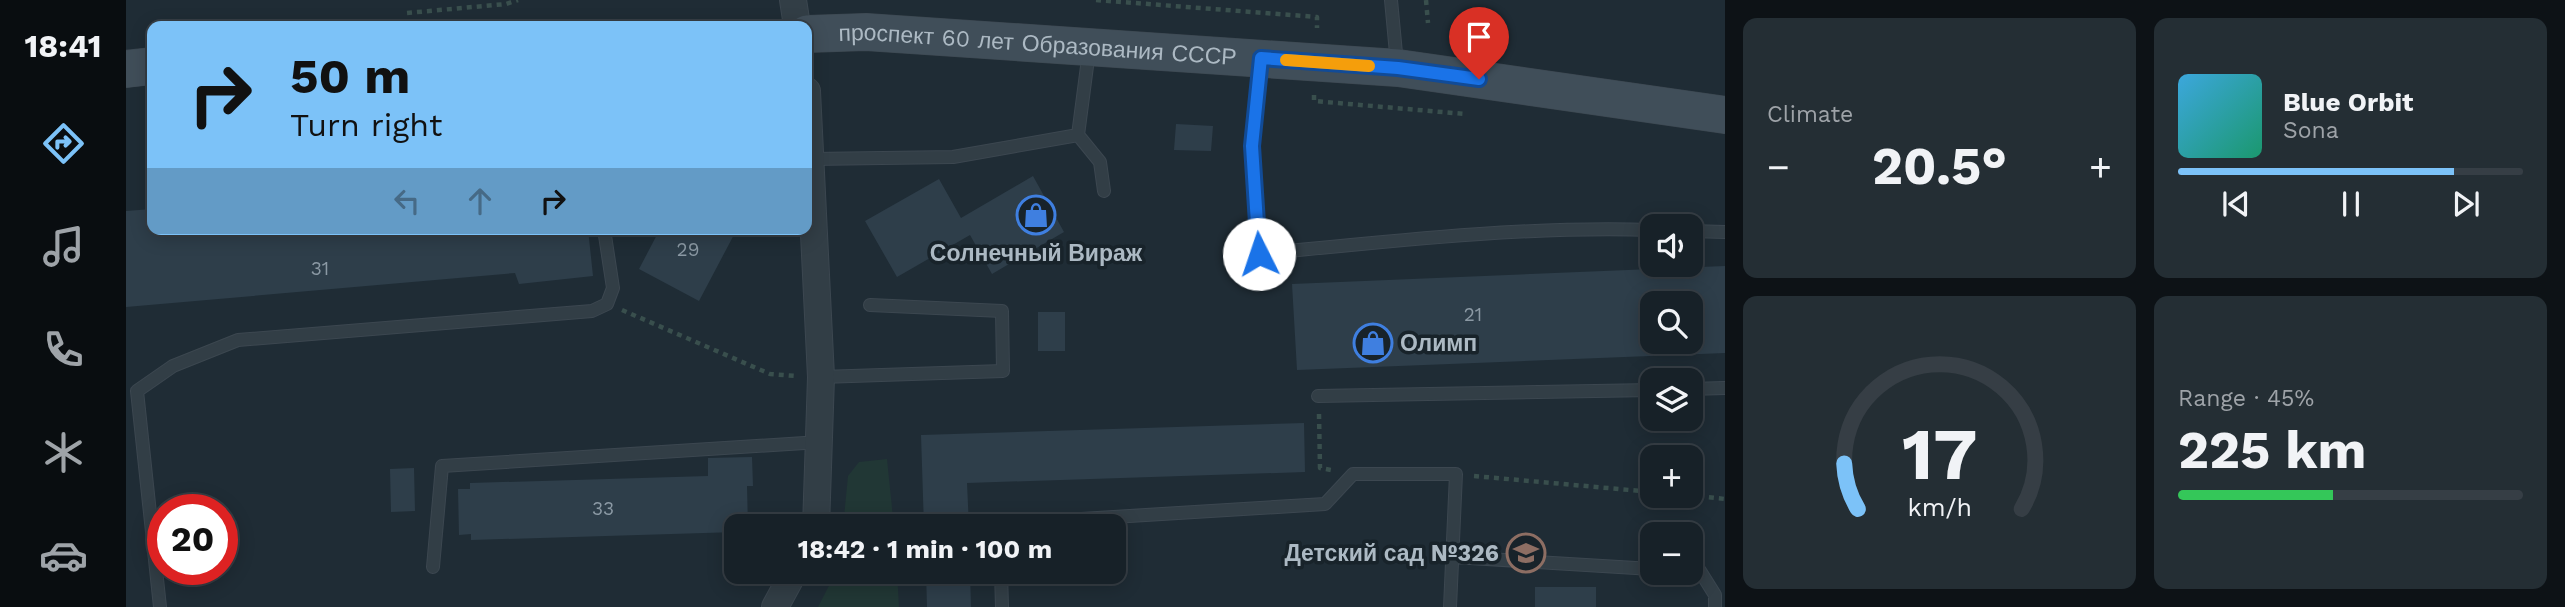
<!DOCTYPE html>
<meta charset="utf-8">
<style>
body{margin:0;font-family:"Work Sans",sans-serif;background:#242e34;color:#f1f3f6;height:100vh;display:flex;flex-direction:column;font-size:26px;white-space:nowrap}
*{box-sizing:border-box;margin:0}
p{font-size:23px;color:#9ea3a8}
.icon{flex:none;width:38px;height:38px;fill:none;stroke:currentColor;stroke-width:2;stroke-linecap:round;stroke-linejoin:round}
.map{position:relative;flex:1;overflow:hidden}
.details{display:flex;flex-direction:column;gap:18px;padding:18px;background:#0d1216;width:840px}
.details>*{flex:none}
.banner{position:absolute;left:21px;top:21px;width:665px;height:214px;border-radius:14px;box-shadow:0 4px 18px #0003,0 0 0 2px #363e45;background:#7cc2f8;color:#111;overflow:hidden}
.tools{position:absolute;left:1514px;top:214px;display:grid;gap:14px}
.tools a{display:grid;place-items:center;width:63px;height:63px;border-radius:14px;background:#172128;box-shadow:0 4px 18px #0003,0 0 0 2px #363e45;font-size:35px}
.speed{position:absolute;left:21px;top:494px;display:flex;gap:14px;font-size:35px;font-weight:700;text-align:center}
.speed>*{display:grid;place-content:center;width:91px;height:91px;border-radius:50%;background:#172128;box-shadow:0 4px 18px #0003,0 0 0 2px #363e45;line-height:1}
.speed .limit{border:10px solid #d22;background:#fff;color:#111}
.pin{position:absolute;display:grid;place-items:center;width:60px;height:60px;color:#fff;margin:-72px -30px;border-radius:50% 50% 50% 0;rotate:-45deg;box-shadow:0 0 7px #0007}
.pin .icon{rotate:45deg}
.me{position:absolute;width:77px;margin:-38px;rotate:356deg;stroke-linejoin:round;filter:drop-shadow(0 0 5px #0008)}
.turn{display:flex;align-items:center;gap:24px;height:147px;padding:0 28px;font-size:32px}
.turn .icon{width:91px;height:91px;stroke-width:2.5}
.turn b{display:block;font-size:49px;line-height:60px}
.lanes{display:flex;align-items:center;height:66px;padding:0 28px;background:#0003;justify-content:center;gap:35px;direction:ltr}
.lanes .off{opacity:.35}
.big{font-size:52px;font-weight:700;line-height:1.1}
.details .tile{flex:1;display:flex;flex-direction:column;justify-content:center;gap:10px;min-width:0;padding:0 24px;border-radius:14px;background:#242e34}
.details .dial{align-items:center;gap:0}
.dial svg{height:182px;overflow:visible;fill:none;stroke:#363e45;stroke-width:7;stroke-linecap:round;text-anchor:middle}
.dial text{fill:#f1f3f6;stroke:none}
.song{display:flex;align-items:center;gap:21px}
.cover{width:84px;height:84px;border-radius:10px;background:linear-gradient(135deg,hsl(200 70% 55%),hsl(160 70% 35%))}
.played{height:7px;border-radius:4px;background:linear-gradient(90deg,#7cc2f8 80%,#363e45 80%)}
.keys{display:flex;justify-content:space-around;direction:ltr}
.heat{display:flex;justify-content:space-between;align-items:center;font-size:38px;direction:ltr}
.charge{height:10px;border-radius:5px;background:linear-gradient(90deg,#34c759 45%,#363e45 0)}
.details .tiles{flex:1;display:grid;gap:18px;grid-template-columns:repeat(2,1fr)}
.trip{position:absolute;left:598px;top:514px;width:402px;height:70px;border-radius:14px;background:#172128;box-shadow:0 4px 18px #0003,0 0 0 2px #363e45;font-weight:700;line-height:70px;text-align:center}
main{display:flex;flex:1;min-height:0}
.dock{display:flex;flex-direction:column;width:126px;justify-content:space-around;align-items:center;background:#090d10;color:#9ea3a8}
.dock .icon{width:49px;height:49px}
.dock .active{color:#7cc2f8}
.dock b{font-size:32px;color:#f1f3f6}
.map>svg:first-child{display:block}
</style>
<main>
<nav class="dock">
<b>18:41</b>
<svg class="icon active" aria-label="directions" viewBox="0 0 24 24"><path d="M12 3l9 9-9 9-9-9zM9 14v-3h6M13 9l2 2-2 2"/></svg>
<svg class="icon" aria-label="music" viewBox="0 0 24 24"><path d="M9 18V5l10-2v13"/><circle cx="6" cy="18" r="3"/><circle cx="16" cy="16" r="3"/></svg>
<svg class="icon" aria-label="phone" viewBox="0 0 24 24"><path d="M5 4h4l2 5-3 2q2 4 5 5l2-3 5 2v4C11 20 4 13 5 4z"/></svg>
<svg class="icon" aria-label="climate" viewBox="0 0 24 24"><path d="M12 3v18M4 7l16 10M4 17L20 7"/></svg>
<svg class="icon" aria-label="car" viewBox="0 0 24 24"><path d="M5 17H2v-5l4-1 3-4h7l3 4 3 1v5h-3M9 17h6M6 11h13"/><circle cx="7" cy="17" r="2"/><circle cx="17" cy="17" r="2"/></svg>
</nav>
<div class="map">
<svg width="1599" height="607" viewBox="0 0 1599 607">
<rect width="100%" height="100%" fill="#1f2c35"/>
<!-- green -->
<path fill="#213735" d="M 761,459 L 768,527 L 717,527 L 722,476 L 733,462 Z
M 710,572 L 771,572 L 773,607 L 692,607 Z"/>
<!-- building -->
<path fill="#2e3e4a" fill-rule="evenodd" d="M 1050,124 L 1087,126 L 1085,151 L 1048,150 Z
M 907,176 L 938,232 L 866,274 L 844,235 L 771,277 L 739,221 L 813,179 L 835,218 Z
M 26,209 L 26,229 L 462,229 L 467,276 L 393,284 L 389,273 L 0,307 L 0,211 Z
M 534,229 L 611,229 L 573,301 L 513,269 Z
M 1599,266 L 1599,353 L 1171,370 L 1166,284 ZM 1526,303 L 1564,303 L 1564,341 L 1526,341 Z
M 912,312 L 939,312 L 939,351 L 912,351 Z
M 1178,423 L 1179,472 L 841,483 L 843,527 L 798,527 L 795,435 Z
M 626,457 L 627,486 L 621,486 L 622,527 L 611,527 L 611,532 L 345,540 L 345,534 L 333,535 L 332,489 L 344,489 L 344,483 L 582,476 L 582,458 Z
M 288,468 L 289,511 L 265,512 L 264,469 Z
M 800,572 L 844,572 L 845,607 L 801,607 Z
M 1409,587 L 1470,587 L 1470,607 L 1409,607 Z"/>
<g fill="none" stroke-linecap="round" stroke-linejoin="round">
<defs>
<path id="service" d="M 1265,0 L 1271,64
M 1135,62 L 1126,146 L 1133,254 C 1265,241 1394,226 1526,230
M 952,135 L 974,162 L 978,191
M 686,159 L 827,157 L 952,135 L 963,51
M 1564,231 L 1599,232
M 695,377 L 877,371 L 876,311 L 744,305
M 1564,389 L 1599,388
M 1192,396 L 1526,390
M 874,527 L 873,524 L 1199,504 L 1227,474 L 1330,474 L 1324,607
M 1328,557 L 1526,569
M 307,567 L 316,466 L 694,442
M 1564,571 L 1574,571 L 1589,595 L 1589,607
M 875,572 L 876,607
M 34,607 L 11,391 L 47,366 L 112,340 L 466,311 L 481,304 L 487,288 L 478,229"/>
<path id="minor" d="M 667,0 L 671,26
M 681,91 L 695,377 L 690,527
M 649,607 L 668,572"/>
<g id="secondary">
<path id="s1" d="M 681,34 L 740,32 L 1272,68 L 1599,115"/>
<path d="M 0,69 L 26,66"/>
</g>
</defs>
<!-- service casing -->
<use href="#service" stroke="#3c4750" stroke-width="14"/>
<!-- minor casing -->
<use href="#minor" stroke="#3c4750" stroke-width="28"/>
<!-- secondary casing -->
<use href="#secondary" stroke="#3c4750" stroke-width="38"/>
<!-- path -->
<path stroke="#394f4d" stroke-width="4.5" stroke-dasharray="5 5" stroke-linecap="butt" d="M 970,0 L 1191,17 L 1191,28
M 1300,0 L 1302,23
M 281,13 L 380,4 L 392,0
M 1188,95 L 1188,101 L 1339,114
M 496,310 L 644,374 L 670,376
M 1193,414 L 1194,468 L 1205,470
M 1348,476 L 1526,492
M 1563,495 L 1599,499"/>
<!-- service -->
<use href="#service" stroke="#323e46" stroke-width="12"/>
<!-- minor -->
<use href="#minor" stroke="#323e46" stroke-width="26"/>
<!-- secondary -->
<use href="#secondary" stroke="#404e59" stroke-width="37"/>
</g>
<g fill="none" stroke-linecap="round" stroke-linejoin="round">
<defs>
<path id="route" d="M 1133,254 L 1126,146 L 1135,58 L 1272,68 L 1353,79"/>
</defs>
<!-- route casing -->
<use href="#route" stroke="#114b97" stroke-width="18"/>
<!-- route -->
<use href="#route" stroke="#1a73e8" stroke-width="12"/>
<!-- slow -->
<path stroke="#f59e0b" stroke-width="12" d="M 1160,60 L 1243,66"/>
</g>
<!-- icons -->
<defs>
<symbol id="shop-ring" viewBox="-11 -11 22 22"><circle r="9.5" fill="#18232a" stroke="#3f7fe0" stroke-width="1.5"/><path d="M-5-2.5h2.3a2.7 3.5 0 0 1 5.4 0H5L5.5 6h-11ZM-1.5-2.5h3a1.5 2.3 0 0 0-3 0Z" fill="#3f7fe0"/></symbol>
<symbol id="school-ring" viewBox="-11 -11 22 22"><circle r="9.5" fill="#18232a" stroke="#8d6e63" stroke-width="1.5"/><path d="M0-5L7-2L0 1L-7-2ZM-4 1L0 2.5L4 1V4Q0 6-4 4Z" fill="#8d6e63"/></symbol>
</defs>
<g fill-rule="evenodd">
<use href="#shop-ring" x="888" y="193" width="44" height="44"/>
<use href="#shop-ring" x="1225" y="321" width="44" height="44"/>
<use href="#school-ring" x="1378" y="531" width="44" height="44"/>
</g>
<g text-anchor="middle" stroke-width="7" stroke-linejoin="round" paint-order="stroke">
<!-- number labels -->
<g font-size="19" fill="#8b99a4">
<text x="562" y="256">29</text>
<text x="194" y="275">31</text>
<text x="1347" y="321">21</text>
<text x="477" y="515">33</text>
</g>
<!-- street labels -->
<g font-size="23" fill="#acb9c3" stroke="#18232a">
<text dy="8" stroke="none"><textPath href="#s1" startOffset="231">проспект 60 лет Образования СССР</textPath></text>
</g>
<!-- poi labels -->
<g font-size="23" font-weight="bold" fill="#acb9c3" stroke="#18232a">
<text x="910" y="261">Солнечный Вираж</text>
<text x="1274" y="351" text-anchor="start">Олимп</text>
<text x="1373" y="561" text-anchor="end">Детский сад №326</text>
</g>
</g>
</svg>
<div class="tools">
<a><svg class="icon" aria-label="sound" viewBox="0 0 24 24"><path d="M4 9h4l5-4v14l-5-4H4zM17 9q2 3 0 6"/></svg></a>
<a><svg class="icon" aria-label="search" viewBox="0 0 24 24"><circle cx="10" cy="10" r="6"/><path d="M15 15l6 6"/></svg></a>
<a><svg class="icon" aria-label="layers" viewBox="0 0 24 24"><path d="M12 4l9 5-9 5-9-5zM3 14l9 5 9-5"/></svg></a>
<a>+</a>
<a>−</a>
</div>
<div class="speed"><div class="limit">20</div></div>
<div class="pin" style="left:1353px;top:79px;background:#d93025"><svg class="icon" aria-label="arrive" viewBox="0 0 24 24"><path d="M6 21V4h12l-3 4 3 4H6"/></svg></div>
<svg class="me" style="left:1133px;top:254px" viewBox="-20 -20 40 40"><circle r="19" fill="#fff"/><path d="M0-13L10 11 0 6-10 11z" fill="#1a73e8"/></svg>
<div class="trip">18:42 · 1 min · 100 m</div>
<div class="banner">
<div class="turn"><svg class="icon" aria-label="right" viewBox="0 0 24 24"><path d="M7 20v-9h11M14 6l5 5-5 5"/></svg><div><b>50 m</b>Turn right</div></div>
<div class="lanes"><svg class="icon off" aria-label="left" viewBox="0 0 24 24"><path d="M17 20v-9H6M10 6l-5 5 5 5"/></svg><svg class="icon off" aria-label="ahead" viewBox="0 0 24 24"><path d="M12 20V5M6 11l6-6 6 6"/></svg><svg class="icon" aria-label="right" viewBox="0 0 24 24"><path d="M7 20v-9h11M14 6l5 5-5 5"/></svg></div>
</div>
</div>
<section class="details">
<div class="tiles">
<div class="tile"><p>Climate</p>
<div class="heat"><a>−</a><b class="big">20.5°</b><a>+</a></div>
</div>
<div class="tile">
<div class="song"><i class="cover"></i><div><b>Blue Orbit</b><p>Sona</p></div></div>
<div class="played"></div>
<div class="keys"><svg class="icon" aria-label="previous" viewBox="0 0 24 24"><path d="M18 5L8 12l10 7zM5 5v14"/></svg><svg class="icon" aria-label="pause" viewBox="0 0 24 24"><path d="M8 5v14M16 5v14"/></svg><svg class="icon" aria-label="next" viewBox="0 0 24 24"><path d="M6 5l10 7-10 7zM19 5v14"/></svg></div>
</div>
<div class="tile dial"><svg viewBox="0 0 100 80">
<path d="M14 69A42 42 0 1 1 86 69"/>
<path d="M14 69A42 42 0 0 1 8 49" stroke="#7cc2f8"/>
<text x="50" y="56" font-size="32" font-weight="700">17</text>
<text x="50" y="72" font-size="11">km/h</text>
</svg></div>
<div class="tile"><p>Range · 45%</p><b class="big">225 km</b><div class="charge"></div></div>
</div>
</section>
</main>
